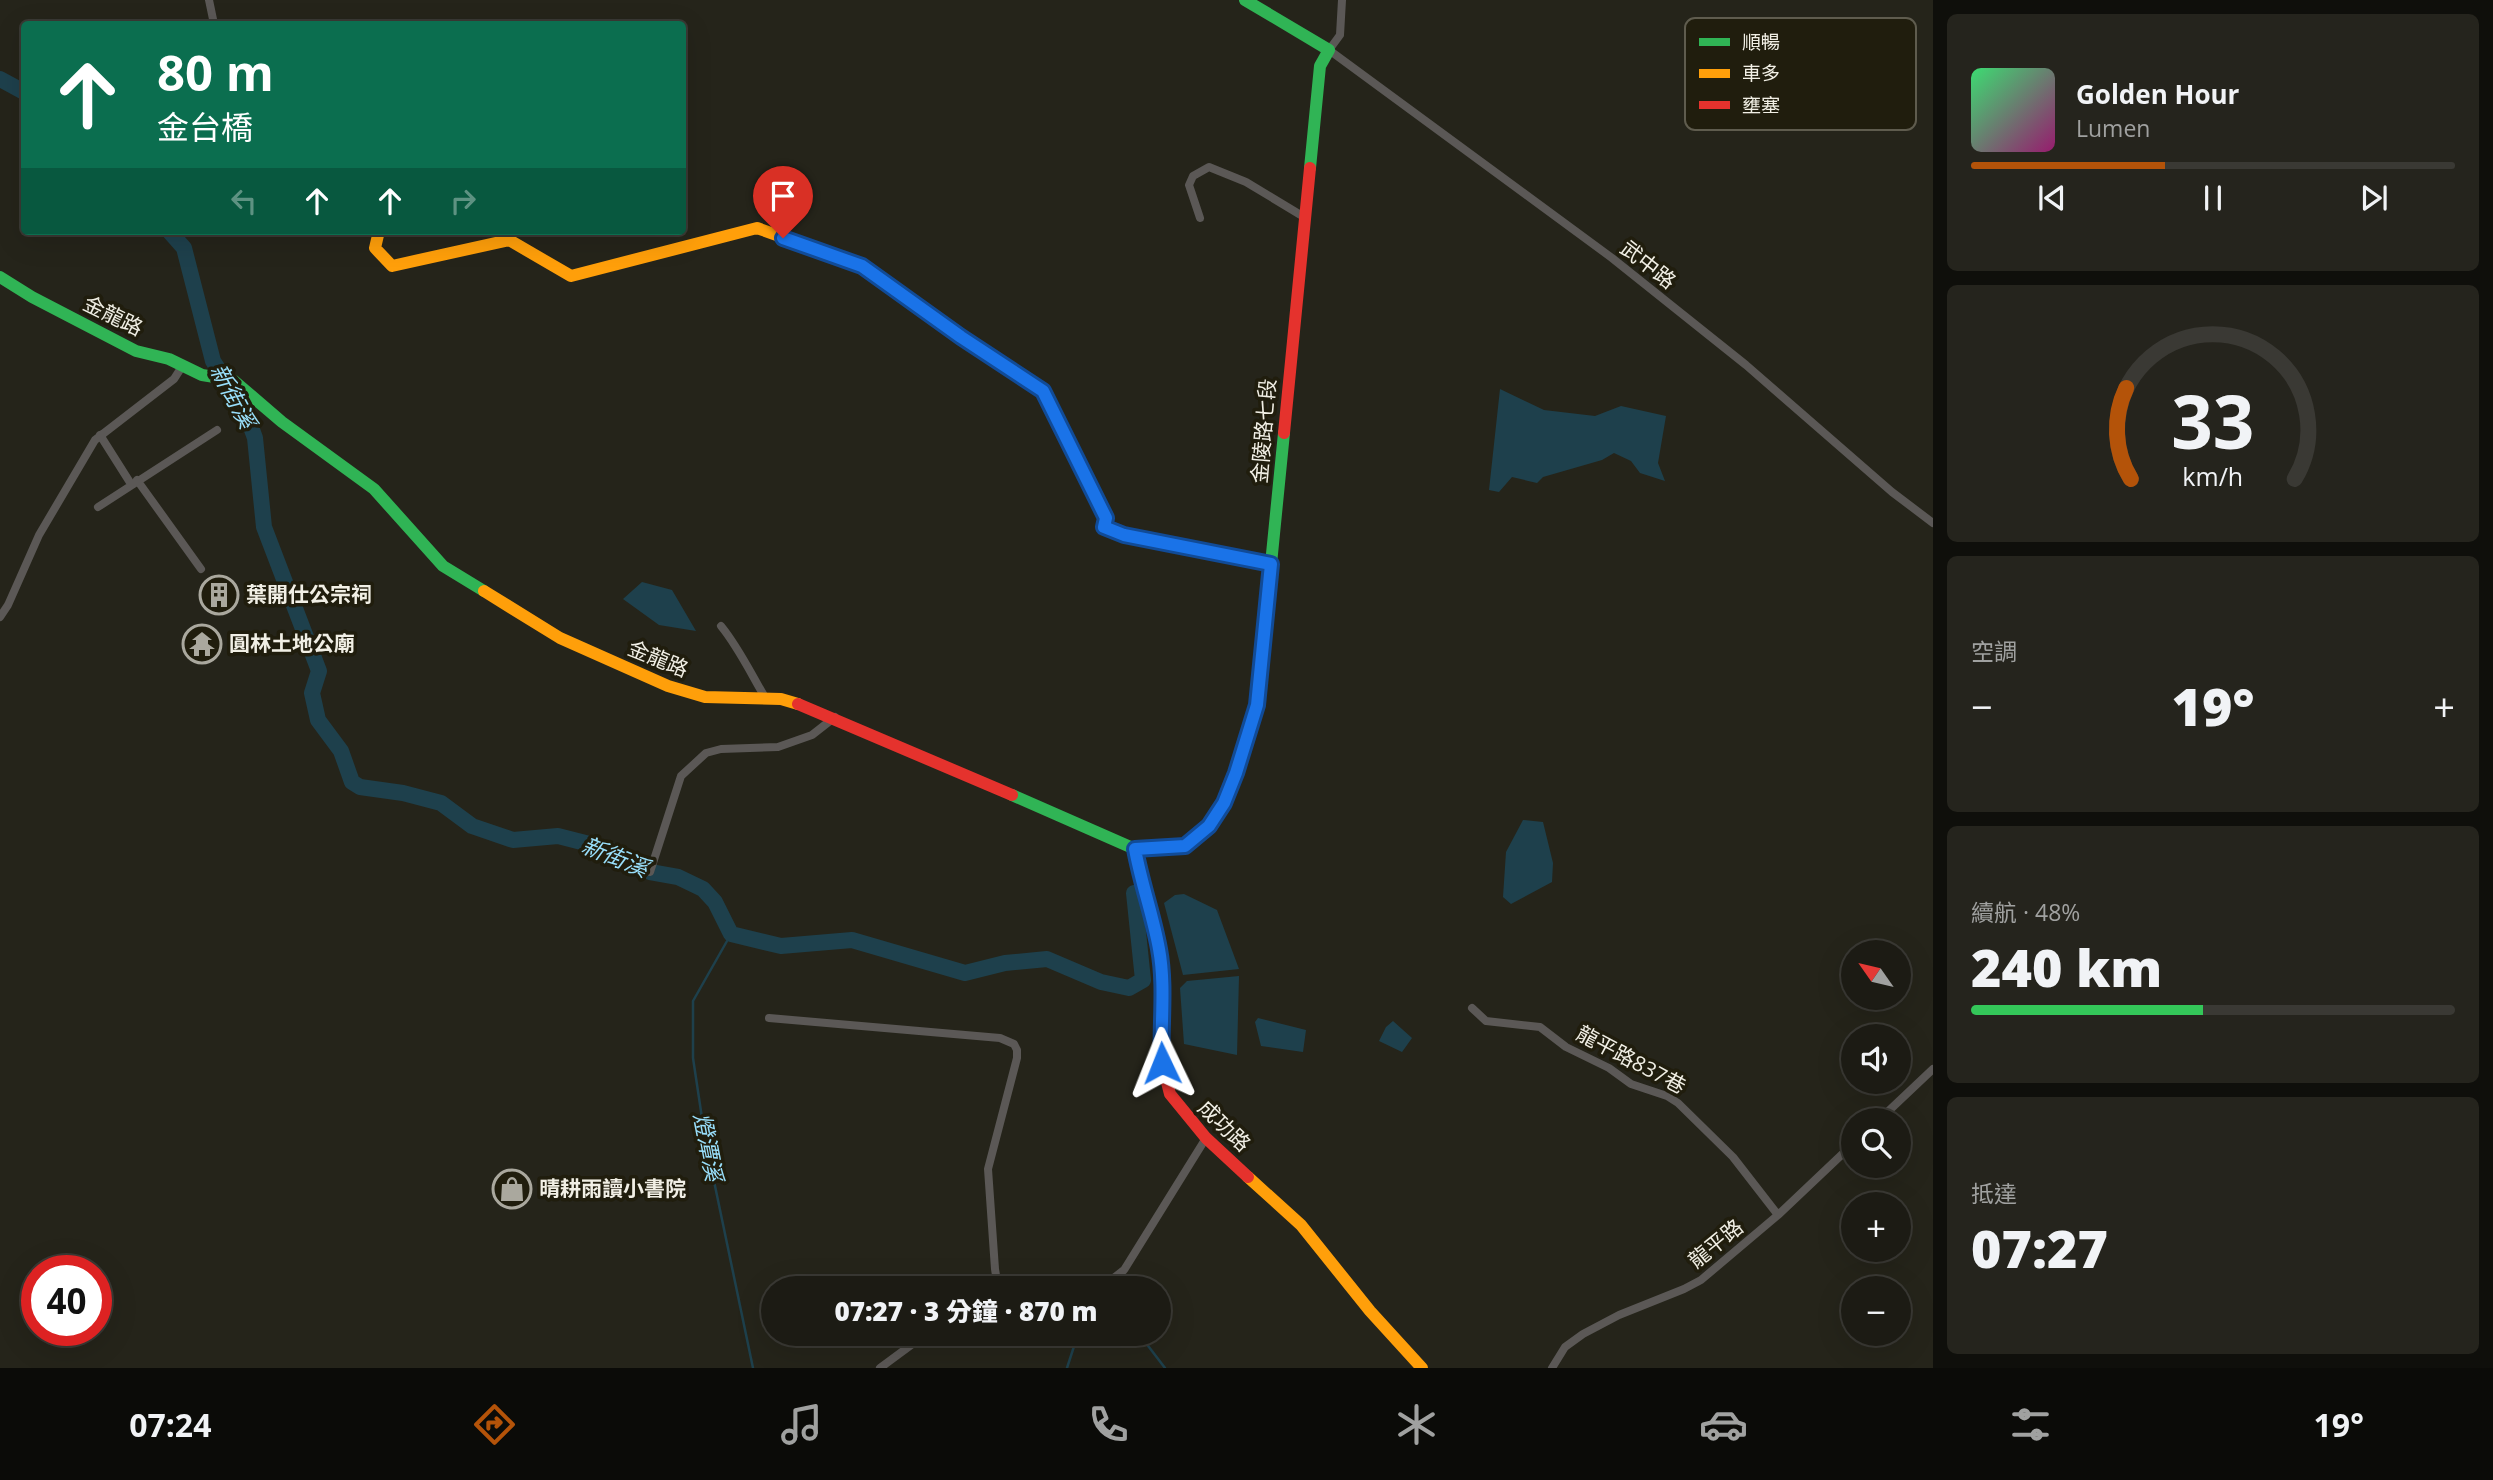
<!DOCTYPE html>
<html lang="zh-TW">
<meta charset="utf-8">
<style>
body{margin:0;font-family:"Open Sans","Noto Sans TC",sans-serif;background:#25241d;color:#f1f3f6;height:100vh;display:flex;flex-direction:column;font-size:26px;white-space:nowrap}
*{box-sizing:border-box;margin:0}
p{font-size:23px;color:#a0a1a0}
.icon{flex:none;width:38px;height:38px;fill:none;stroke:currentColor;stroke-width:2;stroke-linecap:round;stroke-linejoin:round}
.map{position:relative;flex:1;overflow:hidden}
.side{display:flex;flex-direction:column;gap:14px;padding:14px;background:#0f0f0b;width:560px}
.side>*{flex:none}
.top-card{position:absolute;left:21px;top:21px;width:665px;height:214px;border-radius:7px;box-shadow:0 7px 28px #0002,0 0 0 2px #3a3934;background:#0b6e4f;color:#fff;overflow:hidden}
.needle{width:46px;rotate:304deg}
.controls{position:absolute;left:1841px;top:940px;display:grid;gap:14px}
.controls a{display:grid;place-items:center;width:70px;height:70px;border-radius:50%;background:#1c1b14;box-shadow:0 7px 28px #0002,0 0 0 2px #3a3934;font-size:35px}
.speed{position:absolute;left:21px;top:1255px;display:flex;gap:14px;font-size:35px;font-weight:700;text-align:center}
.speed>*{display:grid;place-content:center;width:91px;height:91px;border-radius:50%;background:#1c1b14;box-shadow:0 7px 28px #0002,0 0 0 2px #3a3934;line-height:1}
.speed .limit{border:10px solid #d22;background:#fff;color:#111}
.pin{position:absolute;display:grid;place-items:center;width:60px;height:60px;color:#fff;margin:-72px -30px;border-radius:50% 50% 50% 0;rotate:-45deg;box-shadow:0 0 7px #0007}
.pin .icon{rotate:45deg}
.me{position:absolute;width:77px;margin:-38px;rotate:358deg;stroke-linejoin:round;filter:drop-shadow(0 0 5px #0008)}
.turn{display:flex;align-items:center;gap:24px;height:147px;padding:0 21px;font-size:32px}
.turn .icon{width:91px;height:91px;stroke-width:2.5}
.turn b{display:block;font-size:49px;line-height:60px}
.lanes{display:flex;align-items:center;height:66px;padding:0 21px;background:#0003;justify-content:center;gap:35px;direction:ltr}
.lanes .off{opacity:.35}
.big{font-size:52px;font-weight:800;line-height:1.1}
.side .widget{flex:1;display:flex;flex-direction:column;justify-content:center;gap:10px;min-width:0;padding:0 24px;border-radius:10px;background:#25241d}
.side .dial{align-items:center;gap:0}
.dial svg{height:182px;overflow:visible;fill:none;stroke:#3a3934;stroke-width:7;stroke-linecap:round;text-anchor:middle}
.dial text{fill:#f1f3f6;stroke:none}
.song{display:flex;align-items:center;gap:21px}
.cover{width:84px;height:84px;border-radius:10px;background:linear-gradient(135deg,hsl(140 70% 55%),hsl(320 70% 35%))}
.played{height:7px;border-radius:4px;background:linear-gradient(90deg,#b45309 40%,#3a3934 40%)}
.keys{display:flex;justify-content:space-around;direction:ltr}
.heat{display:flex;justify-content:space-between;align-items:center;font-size:38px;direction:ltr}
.charge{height:10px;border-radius:5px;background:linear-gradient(90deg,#34c759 48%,#3a3934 0)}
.trip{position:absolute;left:761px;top:1276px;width:410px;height:70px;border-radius:35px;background:#1c1b14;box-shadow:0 7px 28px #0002,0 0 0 2px #3a3934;font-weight:800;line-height:70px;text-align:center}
.menu{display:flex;height:112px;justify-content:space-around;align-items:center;background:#0b0b08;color:#a0a1a0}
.menu .icon{width:49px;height:49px}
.menu .selected{color:#b45309}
.menu b{font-size:32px;color:#f1f3f6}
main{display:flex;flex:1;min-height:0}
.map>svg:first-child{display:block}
</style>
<main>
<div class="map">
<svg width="1933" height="1368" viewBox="0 0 1933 1368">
<rect width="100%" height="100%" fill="#25241a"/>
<!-- water -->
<path fill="#1e404c" d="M 1500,389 L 1544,410 L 1595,416 L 1621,406 L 1666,416 L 1658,463 L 1665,481 L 1640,473 L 1631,461 L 1614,453 L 1602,460 L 1543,477 L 1537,483 L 1512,477 L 1499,492 L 1489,490 Z
M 642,582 L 672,590 L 696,631 L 659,625 L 623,599 Z
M 1523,820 L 1543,822 L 1553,863 L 1552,882 L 1511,904 L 1503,897 L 1506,852 Z
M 1184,894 L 1217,910 L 1239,969 L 1183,975 L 1164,903 L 1175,895 Z
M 1239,976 L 1237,1055 L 1184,1044 L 1180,988 L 1187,981 Z
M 1258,1018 L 1306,1030 L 1303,1052 L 1261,1046 L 1255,1022 Z
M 1393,1021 L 1412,1038 L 1402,1052 L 1379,1041 L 1386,1027 Z"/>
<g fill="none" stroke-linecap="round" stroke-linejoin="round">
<!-- stream -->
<path stroke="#1e404c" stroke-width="2.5" d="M 731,934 L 693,1001 L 693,1058 L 705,1138 L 753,1368
M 1139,1334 L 1165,1368
M 1067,1368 L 1078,1334"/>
<!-- river -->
<path stroke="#1e404c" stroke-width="16" d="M 0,79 L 24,92
M 169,231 L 184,248 L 213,361 L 246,413 L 255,438 L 264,527 L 319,671 L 312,693 L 318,720 L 341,751 L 352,782 L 360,787 L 403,793 L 441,803 L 472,826 L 513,840 L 558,836 L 609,849 L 650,872 L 678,877 L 703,889 L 715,902 L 731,934 L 781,946 L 852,940 L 965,973 L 1005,963 L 1047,959 L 1101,982 L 1129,988 L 1143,980 L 1134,893"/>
<!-- street -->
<path stroke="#5b5856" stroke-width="8" d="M 209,0 L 214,24
M 1342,0 L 1340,35 L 1329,50 L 1612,258 L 1746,365 L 1892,492 L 1933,523
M 1200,218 L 1189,185 L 1193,176 L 1209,167 L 1246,182 L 1304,217
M 100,435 L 131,484
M 137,480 L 201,569
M 98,507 L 217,430
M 0,617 L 8,605 L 39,535 L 95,440 L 174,379 L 183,365
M 721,626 C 739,648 751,674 766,699
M 650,872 L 681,776 L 706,753 L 721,749 L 778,747 L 812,735 L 835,717
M 1472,1008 L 1486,1021 L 1540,1027 L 1566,1047 L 1609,1068 L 1631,1084 L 1667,1096 L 1678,1103 L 1733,1157 L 1778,1215
M 769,1018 L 1000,1038 L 1014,1044 L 1017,1050 L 1017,1058 L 988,1169 L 995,1269 L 998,1288
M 1879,1120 L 1933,1069
M 1092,1288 L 1106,1284 L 1124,1270 L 1206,1138
M 880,1368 L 926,1334
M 1552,1368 L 1565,1347 L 1583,1334 L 1619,1315 L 1684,1289 L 1701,1280 L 1778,1215 L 1853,1144"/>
<!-- fast -->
<path stroke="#30b455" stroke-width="12" d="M 1245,0 L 1329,50 L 1320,66 L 1310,168
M 830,254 L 862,266 L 961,337 L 1043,391 L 1106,518 L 1104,527 L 1123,535 L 1271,564
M 0,277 L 32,297 L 136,351 L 169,359 L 202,375 L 233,380 L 282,422 L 374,489 L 443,566 L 484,591
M 1012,795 L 1135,849 L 1184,846 L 1198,838 L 1211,824 L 1232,785 L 1257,705 L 1284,433"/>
<!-- slow -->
<path stroke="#ff9f0a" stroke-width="12" d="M 379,231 L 375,248 L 392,266 L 509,240 L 571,276 L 757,228 L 830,254
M 484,591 L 560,638 L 668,686 L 705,697 L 781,699 L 798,704
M 1248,1177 L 1301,1225 L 1370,1311 L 1422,1368"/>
<!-- jam -->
<path stroke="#e5322d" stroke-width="12" d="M 1284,433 L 1310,168
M 798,704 L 1012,795
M 1135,849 L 1159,948 L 1162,987 L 1162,1063 L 1170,1094 L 1206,1138 L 1248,1177"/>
</g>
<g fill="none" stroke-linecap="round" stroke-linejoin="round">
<defs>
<path id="route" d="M 783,238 L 862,266 L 961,337 L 1043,391 L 1106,518 L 1104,527 L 1124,535 L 1271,564 L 1257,705 L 1236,773 L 1224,803 L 1209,826 L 1185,846 L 1135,849 C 1141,883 1153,915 1159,949 C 1166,987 1160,1026 1162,1063"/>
</defs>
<!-- route casing -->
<use href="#route" stroke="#114b97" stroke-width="18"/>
<!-- route -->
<use href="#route" stroke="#1a73e8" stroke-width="12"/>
</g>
<!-- icons -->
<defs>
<symbol id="building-ring" viewBox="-11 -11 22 22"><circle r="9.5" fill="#201d0d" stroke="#aaa89e" stroke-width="1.5"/><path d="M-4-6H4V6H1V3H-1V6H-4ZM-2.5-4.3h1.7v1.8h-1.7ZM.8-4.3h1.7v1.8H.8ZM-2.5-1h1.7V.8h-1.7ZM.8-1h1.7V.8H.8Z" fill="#aaa89e"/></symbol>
<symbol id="temple-ring" viewBox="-11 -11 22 22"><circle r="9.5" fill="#201d0d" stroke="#aaa89e" stroke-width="1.5"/><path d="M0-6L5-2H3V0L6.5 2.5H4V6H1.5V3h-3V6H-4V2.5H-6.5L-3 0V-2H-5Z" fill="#aaa89e"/></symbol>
<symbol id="shop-ring" viewBox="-11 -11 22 22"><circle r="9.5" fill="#201d0d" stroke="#aaa89e" stroke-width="1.5"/><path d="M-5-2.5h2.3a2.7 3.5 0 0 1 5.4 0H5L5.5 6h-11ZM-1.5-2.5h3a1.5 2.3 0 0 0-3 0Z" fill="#aaa89e"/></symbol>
</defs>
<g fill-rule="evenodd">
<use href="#building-ring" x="197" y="573" width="44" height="44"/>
<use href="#temple-ring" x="180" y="622" width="44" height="44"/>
<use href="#shop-ring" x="490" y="1167" width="44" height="44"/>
</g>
<g text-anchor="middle" stroke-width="7" stroke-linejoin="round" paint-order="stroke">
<!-- street labels -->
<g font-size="21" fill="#f1efe5" stroke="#201d0d">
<text transform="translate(1648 265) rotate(38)" y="7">武中路</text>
<text transform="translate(113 316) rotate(26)" y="7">金龍路</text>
<text transform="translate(1264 431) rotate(-85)" y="7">金陵路七段</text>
<text transform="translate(658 659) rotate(22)" y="7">金龍路</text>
<text transform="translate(1631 1060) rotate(28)" y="7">龍平路837巷</text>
<text transform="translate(1224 1126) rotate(44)" y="7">成功路</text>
<text transform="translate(1716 1244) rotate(-39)" y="7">龍平路</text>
</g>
<!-- poi labels -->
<g font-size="21" font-weight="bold" fill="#f1efe5" stroke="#201d0d" text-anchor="start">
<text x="246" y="602">葉開仕公宗祠</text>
<text x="229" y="651">圓林土地公廟</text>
<text x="539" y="1196">晴耕雨讀小書院</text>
</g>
<!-- water labels -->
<g font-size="23" font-style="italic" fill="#99dffb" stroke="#201d0d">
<text transform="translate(233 396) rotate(62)" y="8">新街溪</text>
<text transform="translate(615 857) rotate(22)" y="8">新街溪</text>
<text transform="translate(708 1147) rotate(79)" y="8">燈潭溪</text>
</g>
</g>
<!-- legend -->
<rect x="1685" y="18" width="231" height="112" rx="10" fill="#201d0d" stroke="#5f5c4e" stroke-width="2"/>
<rect x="1699" y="38" width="31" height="8" fill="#30b455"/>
<rect x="1699" y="69" width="31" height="9" fill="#ff9f0a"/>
<rect x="1699" y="101" width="31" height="8" fill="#e5322d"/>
<g font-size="19" fill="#f1efe5">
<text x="1742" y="49">順暢</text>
<text x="1742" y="80">車多</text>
<text x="1742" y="112">壅塞</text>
</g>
</svg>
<div class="controls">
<a><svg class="needle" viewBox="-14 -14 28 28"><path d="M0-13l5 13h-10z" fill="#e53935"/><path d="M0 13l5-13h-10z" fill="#a0a1a0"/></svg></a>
<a><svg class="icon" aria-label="sound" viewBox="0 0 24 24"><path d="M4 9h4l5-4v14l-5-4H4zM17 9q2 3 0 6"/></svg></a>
<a><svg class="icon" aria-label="search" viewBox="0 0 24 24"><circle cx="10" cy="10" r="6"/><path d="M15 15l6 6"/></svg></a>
<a>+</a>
<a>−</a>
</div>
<div class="speed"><div class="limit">40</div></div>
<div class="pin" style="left:783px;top:238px;background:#d93025"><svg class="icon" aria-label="arrive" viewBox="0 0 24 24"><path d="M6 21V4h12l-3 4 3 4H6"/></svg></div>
<svg class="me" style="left:1162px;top:1063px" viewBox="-20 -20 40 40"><path d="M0-17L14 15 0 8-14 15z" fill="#1a73e8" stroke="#fff" stroke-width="4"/></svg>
<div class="trip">07:27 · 3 分鐘 · 870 m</div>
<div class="top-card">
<div class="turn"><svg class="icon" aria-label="ahead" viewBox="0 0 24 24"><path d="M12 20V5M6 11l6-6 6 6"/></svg><div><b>80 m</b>金台橋</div></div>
<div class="lanes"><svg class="icon off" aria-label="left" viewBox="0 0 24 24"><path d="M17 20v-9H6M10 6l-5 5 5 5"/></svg><svg class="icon" aria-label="ahead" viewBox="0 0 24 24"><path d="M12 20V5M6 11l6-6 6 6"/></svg><svg class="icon" aria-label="ahead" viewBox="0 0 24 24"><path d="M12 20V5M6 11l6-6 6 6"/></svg><svg class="icon off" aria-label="right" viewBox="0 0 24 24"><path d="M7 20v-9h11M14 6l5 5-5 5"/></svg></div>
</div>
</div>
<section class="side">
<div class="widget">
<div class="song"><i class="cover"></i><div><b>Golden Hour</b><p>Lumen</p></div></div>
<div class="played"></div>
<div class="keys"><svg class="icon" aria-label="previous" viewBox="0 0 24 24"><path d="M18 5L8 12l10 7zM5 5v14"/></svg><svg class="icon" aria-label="pause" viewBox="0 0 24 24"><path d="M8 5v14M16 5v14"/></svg><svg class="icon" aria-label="next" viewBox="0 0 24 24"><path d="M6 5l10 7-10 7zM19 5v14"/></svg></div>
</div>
<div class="widget dial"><svg viewBox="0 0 100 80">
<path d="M14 69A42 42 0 1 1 86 69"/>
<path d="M14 69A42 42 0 0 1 12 29" stroke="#b45309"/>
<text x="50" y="56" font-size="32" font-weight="700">33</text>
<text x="50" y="72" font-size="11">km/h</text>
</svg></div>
<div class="widget"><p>空調</p>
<div class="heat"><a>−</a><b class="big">19°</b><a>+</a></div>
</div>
<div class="widget"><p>續航 · 48%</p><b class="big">240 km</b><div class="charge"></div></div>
<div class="widget"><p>抵達</p><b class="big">07:27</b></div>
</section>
</main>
<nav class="menu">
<b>07:24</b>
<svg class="icon selected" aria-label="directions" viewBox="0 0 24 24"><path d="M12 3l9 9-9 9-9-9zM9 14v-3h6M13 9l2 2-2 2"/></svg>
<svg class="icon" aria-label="music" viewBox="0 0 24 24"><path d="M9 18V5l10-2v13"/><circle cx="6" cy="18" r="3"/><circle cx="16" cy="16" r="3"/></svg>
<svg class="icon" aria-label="phone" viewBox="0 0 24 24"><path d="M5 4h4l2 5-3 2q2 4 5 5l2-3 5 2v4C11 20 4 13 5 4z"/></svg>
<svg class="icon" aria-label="climate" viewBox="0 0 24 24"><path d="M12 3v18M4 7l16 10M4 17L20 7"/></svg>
<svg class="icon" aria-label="car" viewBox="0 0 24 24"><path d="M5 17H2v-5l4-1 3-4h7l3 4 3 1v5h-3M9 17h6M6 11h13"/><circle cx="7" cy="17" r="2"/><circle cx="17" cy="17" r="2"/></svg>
<svg class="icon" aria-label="filters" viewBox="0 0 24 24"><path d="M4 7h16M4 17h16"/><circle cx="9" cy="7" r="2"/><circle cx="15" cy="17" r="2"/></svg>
<b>19°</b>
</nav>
